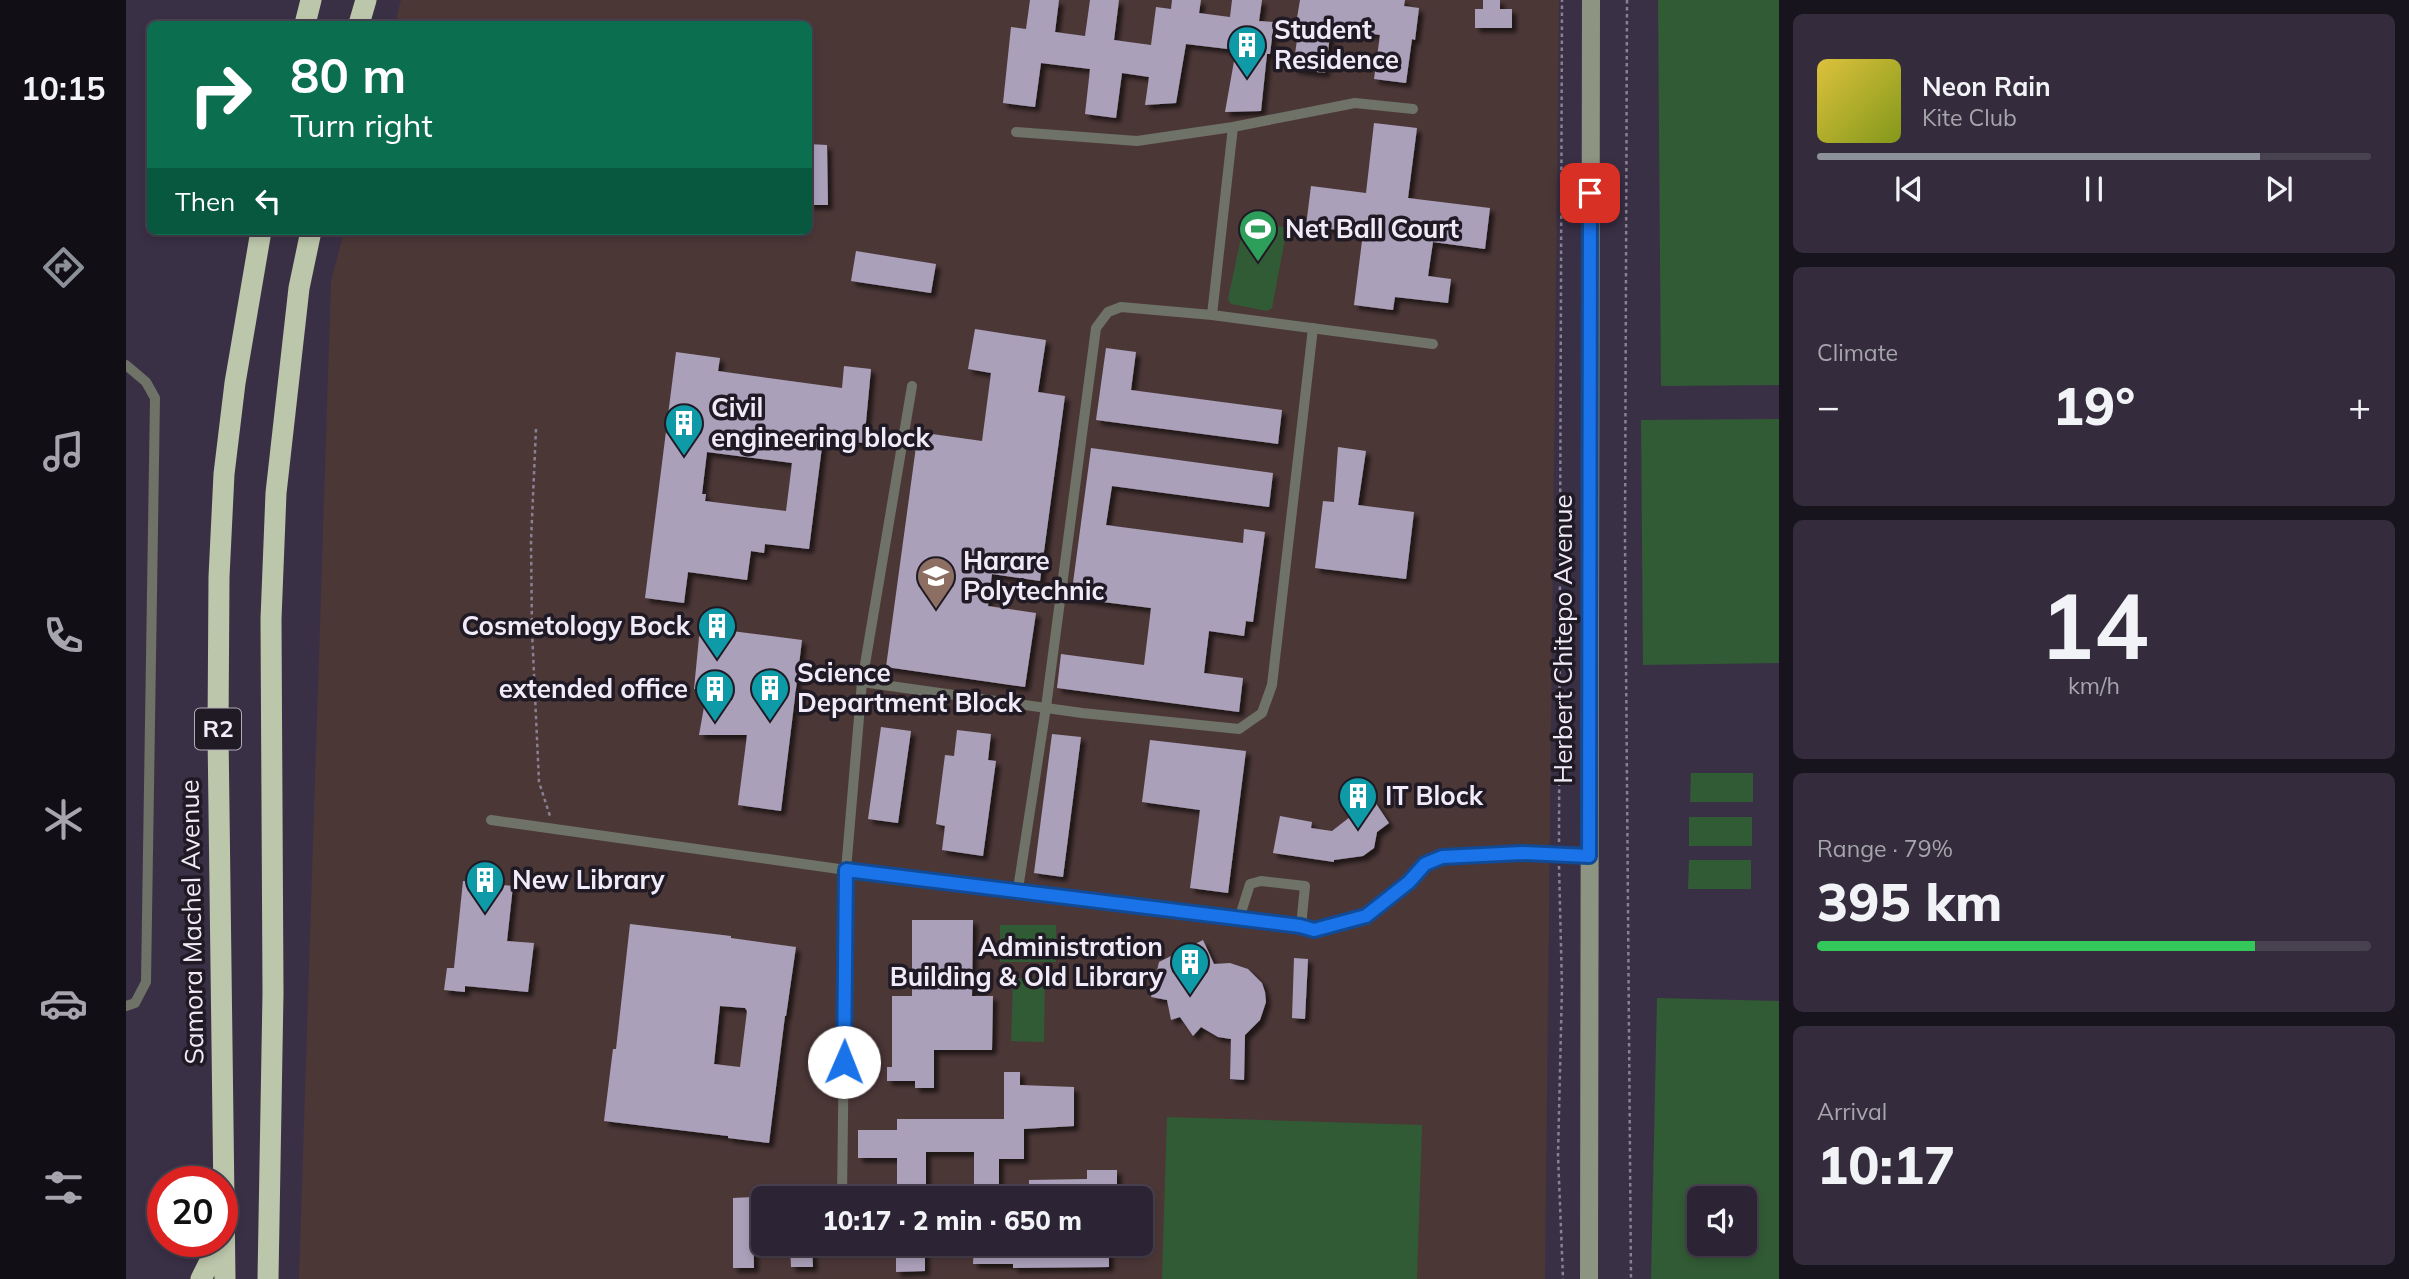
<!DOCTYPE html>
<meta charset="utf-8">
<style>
body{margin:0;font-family:Mulish,sans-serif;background:#342c3c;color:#f1f3f6;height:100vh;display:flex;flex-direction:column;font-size:26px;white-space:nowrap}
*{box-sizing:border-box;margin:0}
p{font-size:23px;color:#a6a4ac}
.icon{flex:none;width:38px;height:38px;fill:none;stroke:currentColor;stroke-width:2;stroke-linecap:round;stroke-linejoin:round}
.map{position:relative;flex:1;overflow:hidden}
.sheet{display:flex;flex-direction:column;gap:14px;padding:14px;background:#18141d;width:630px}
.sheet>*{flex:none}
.hud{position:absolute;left:21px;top:21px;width:665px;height:214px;border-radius:10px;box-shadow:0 4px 10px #0003,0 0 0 2px #48414f;background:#0b6e4f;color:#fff;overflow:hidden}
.tools{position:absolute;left:1561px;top:1186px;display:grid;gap:14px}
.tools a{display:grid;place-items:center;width:70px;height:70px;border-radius:10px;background:#2c2434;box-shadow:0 4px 10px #0003,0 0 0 2px #48414f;font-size:35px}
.speed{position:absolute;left:21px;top:1166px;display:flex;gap:14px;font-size:35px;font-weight:700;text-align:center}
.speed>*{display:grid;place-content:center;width:91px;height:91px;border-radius:50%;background:#2c2434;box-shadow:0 4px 10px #0003,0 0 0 2px #48414f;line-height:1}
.speed .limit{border:10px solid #d22;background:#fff;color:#111}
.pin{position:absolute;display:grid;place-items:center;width:60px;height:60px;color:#fff;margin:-30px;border-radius:14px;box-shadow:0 4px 10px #0006}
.me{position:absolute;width:77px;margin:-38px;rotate:1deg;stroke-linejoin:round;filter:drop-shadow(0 0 5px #0008)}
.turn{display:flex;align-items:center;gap:24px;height:147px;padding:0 28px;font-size:32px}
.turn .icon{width:91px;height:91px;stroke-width:2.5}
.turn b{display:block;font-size:49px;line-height:60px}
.then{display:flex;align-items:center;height:66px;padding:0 28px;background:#0003;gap:14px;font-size:26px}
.big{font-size:52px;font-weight:800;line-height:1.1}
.sheet .card{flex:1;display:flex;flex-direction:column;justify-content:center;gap:10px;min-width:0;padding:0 24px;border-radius:10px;background:#342c3c}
.sheet .dial{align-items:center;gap:0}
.dial b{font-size:91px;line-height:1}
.song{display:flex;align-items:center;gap:21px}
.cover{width:84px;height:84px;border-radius:10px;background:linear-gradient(135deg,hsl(50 70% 55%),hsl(70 70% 35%))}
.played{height:7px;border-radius:4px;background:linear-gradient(90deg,#8c9099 80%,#48414f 80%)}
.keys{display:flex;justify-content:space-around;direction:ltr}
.heat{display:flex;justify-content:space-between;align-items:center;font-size:38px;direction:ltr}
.charge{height:10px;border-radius:5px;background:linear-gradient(90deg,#34c759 79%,#48414f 0)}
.trip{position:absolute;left:625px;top:1186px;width:402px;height:70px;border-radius:10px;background:#2c2434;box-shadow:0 4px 10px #0003,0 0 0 2px #48414f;font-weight:800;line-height:70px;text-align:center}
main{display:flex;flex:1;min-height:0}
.tab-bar{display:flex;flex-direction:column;width:126px;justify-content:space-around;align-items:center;background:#120e15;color:#a6a4ac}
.tab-bar .icon{width:49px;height:49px}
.tab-bar .active{color:#8c9099}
.tab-bar b{font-size:32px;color:#f1f3f6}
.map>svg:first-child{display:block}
</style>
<main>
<nav class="tab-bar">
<b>10:15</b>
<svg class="icon active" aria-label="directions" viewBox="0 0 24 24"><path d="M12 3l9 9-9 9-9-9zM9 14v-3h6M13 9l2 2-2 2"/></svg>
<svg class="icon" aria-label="music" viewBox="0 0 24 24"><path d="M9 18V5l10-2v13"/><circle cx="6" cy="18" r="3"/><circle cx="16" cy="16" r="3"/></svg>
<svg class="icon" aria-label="phone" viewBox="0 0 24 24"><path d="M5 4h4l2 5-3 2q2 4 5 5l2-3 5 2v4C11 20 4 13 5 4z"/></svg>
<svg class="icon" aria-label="climate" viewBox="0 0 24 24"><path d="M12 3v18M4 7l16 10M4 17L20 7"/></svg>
<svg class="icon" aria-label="car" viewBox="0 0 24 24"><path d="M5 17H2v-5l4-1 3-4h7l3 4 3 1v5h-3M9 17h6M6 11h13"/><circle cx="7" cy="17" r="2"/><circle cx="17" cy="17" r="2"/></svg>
<svg class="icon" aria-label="filters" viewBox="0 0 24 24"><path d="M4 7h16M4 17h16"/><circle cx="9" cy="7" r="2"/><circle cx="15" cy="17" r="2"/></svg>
</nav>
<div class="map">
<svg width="1653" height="1279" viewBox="0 0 1653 1279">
<defs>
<filter id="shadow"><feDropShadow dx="4.5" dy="4.5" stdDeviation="2" flood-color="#0009"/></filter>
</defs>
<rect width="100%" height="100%" fill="#3a3046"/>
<!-- education -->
<path fill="#4c3737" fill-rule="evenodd" d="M 275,0 L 1433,0 L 1419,1279 L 173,1279 L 205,282 L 218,231 L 682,231 L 682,24 L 269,24 ZM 637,1199 L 1015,1199 L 1015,1244 L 637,1244 Z"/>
<!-- green -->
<path fill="#315b34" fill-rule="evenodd" d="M 1532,0 L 1653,0 L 1653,385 L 1535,386 Z
M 1119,219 L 1161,228 L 1146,308 L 1141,311 L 1105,304 L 1102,299 Z
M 1653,419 L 1653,663 L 1517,665 L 1515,420 Z
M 1565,773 L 1627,773 L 1627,802 L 1564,802 Z
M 1563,817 L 1626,817 L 1626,846 L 1563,846 Z
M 1563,860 L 1625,860 L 1625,889 L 1562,889 Z
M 874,925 L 930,925 L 930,962 L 874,962 Z
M 887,978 L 919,979 L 918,1042 L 885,1041 Z
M 1531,998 L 1653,1001 L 1653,1279 L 1525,1279 ZM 1573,1199 L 1619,1199 L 1619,1244 L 1573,1244 Z
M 1041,1117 L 1296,1125 L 1291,1279 L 1036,1279 Z"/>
<!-- building -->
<path fill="#aba0ba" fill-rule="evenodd" filter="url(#shadow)" d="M 904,0 L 933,0 L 929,32 L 959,36 L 964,0 L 993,0 L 988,40 L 1025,45 L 1030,7 L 1045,9 L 1046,0 L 1075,0 L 1073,13 L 1104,17 L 1106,0 L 1136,0 L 1133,21 L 1148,22 L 1144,54 L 1141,54 L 1135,111 L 1099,112 L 1110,50 L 1060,44 L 1050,103 L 1019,105 L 1023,77 L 996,73 L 990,118 L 959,114 L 964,69 L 915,63 L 909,107 L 877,103 L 885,27 L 900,29 Z
M 1174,0 L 1279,0 L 1278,6 L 1293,8 L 1289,40 L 1286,39 L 1280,83 L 1248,79 L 1254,35 L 1228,31 L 1205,29 L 1199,73 L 1167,69 L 1173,25 L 1170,24 Z
M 1357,0 L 1374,0 L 1374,9 L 1386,9 L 1386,28 L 1349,28 L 1349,9 L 1357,9 Z
M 1248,123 L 1291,128 L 1282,198 L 1364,208 L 1359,249 L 1307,242 L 1302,276 L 1325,279 L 1322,303 L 1269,297 L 1267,310 L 1228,305 L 1237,233 L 1180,226 L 1185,186 L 1240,193 Z
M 682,144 L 701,145 L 702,205 L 682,205 Z
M 730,251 L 810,264 L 805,293 L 725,281 Z
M 849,329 L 920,340 L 912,392 L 939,396 L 914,581 L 866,574 L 862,606 L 910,613 L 899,687 L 760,667 L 792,432 L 856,441 L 865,373 L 842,369 Z
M 980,348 L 1010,352 L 1005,390 L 1156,410 L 1152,444 L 970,420 Z
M 550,352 L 594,358 L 592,371 L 716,388 L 718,366 L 745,369 L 738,443 L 697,439 L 683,549 L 639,544 L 638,553 L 625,551 L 621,580 L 562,572 L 558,603 L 519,598 ZM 581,452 L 666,463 L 660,511 L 579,501 L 580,494 L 576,494 Z
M 1212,447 L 1240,451 L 1232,505 L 1288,512 L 1280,579 L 1189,568 L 1197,501 L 1208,502 Z
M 965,448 L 1147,473 L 1143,507 L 986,486 L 980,525 L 1117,543 L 1118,529 L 1139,532 L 1127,622 L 1120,621 L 1118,636 L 1083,631 L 1078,673 L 1117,678 L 1113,712 L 931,688 L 935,654 L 1018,665 L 1025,608 L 945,598 Z
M 574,627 L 676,640 L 655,811 L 612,805 L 621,735 L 573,735 L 581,690 L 568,689 Z
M 755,727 L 785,731 L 772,823 L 742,819 Z
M 831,730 L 865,734 L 862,760 L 870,761 L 857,856 L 816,850 L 819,826 L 810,824 L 819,755 L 828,756 Z
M 926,734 L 955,737 L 937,877 L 908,873 Z
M 1024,740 L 1120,751 L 1102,893 L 1064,888 L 1074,810 L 1016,802 Z
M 1247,799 L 1263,823 L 1251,832 L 1248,848 L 1237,856 L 1208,860 L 1208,862 L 1147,853 L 1154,816 L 1186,822 L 1185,828 L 1206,831 Z
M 337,881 L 387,886 L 381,941 L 408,943 L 402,992 L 339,986 L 339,992 L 318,990 L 321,968 L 328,968 Z
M 786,920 L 847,920 L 846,996 L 867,996 L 866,1050 L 808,1050 L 808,1088 L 789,1088 L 789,1081 L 761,1081 L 761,1067 L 766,1067 L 766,996 L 786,996 Z
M 504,924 L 605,936 L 605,938 L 670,947 L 660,1016 L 659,1016 L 643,1143 L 602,1138 L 602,1136 L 478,1121 L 487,1049 L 490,1049 ZM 594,1006 L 619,1008 L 621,1011 L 614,1067 L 588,1064 Z
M 1077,940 L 1088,964 L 1104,963 L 1122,969 L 1136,983 L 1139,992 L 1140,1002 L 1134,1020 L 1119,1035 L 1118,1080 L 1104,1079 L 1105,1039 L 1092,1037 L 1075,1027 L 1067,1036 L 1054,1017 L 1045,1020 L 1041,1000 L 1025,997 L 1033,962 Z
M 1168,958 L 1182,959 L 1179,1019 L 1166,1018 Z
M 878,1072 L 894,1072 L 894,1085 L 948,1087 L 948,1126 L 898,1129 L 898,1159 L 873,1159 L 873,1199 L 848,1199 L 848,1152 L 800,1152 L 800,1199 L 771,1199 L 771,1158 L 732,1158 L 732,1130 L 771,1130 L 771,1119 L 878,1119 Z
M 961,1170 L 991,1170 L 991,1199 L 903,1199 L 903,1180 L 961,1179 Z
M 627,1197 L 628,1268 L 607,1268 L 607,1198 Z
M 664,1244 L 686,1244 L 687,1267 L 665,1267 Z
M 770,1244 L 799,1244 L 799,1271 L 770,1272 Z
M 848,1244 L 983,1244 L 983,1267 L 887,1268 L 887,1264 L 847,1264 Z"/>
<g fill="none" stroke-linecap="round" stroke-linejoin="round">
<!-- path -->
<path stroke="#888093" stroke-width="2.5" stroke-dasharray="3.5 3.5" stroke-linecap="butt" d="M 1501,0 L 1499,538 L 1505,1279
M 410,429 L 405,541 L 406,631 L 413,782 L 424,816
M 1433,842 L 1436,0
M 1433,866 L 1436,987 L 1432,1155 L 1437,1279"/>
<!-- lane -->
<path stroke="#6e7267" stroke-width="10" d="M 890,132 L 1011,141 L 1107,127 L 1229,103 L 1287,109
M 1086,315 L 1107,127
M 0,365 L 20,382 L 29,398 L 20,982 L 9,1003 L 0,1006
M 736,682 L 956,713 L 1113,729 L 1136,713 L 1146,685 L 1187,328
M 365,820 L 720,870 L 1175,926 L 1188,930 L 1240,916 L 1283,882 L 1299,865 L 1316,857 L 1396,853 L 1463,856
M 892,889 L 920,707 L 970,328 L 982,312 L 995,307 L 1086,315 L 1307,344
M 1113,919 L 1124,884 L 1135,881 L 1179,886 L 1175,926
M 716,1199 L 720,870 L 736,682 L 786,386
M 716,1253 L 716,1244"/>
<!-- secondary -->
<path stroke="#8e9482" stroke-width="18" d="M 1463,1279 L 1465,0"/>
<!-- highway -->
<path stroke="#bcc6aa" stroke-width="21" d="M 179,24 L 185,0
M 233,24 L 240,0
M 75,1279 L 94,1241
M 99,1279 L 92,732 L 93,577 L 98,474 L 109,383 L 135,231
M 142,1279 L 147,993 L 145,619 L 150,493 L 173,288 L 185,231"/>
</g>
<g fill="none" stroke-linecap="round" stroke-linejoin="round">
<defs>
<path id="route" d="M 718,1062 L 720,870 L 1174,926 L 1188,930 L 1240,916 L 1283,882 L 1299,864 L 1316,857 L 1396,853 L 1463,856 L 1464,193"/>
</defs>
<!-- route casing -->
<use href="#route" stroke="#114b97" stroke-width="18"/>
<!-- route -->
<use href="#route" stroke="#1a73e8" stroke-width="12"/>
</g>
<!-- icons -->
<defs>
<symbol id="building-pin" viewBox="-11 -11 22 30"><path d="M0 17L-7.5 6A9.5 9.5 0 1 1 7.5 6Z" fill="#0f9aa8" stroke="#1f1a24"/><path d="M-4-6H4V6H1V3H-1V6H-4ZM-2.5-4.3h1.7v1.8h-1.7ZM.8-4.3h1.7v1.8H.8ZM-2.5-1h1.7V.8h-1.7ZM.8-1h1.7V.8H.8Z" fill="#fff"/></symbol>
<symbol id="stadium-pin" viewBox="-11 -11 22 30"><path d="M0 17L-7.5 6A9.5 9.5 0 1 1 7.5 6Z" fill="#2e9e5b" stroke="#1f1a24"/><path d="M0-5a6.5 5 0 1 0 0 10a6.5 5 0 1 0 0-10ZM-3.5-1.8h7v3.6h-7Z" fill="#fff"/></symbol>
<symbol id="university-pin" viewBox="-11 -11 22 30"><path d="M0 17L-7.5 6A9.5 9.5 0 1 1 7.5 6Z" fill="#8d6e63" stroke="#1f1a24"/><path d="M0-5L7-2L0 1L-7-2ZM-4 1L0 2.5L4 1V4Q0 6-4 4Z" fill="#fff"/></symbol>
</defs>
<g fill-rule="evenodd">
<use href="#building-pin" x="1099" y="23" width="44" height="60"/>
<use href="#stadium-pin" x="1110" y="207" width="44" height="60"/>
<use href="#building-pin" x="536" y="401" width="44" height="60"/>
<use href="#university-pin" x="788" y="554" width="44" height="60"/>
<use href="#building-pin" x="569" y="604" width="44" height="60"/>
<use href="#building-pin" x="622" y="666" width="44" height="60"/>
<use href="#building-pin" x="567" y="667" width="44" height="60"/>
<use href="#building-pin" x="1210" y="774" width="44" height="60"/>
<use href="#building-pin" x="337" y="858" width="44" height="60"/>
<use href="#building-pin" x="1042" y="940" width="44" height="60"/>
</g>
<g text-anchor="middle" stroke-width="7" stroke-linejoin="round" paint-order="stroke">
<!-- shield labels -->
<rect fill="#1f1a24" stroke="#b2acb9" stroke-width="2" x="69" y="708.5" width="46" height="41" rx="5"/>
<g font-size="24" font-weight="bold" fill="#f1ebf9">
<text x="92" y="737">R2</text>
</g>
<!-- poi labels -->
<g font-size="26" font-weight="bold" fill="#f1ebf9" stroke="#1f1a24" text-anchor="start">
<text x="1148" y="39">Student<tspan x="1148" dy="30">Residence</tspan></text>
<text x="1159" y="238">Net Ball Court</text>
<text x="585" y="417">Civil<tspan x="585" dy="30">engineering block</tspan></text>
<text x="837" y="570">Harare<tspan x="837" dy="30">Polytechnic</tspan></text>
<text x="564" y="635" text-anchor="end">Cosmetology Bock</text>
<text x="671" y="682">Science<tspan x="671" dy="30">Department Block</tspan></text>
<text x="562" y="698" text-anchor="end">extended office</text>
<text x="1259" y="805">IT Block</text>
<text x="386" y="889">New Library</text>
<text x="1037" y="956" text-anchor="end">Administration<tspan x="1037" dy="30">Building &amp; Old Library</tspan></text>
</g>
<!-- street labels -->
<g font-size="26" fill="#f1ebf9" stroke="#1f1a24">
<text transform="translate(1437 639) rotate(-90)" y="9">Herbert Chitepo Avenue</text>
<text transform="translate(66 922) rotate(-91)" y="9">Samora Machel Avenue</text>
</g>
</g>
</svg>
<div class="tools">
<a><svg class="icon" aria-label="sound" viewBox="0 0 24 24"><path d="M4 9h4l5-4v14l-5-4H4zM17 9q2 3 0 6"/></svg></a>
</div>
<div class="speed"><div class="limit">20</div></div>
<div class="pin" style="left:1464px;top:193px;background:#d93025"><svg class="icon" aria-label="arrive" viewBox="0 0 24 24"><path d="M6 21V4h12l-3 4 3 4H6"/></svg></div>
<svg class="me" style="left:718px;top:1062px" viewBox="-20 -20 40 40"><circle r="19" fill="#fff"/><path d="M0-13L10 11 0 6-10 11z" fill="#1a73e8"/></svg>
<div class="trip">10:17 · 2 min · 650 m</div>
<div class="hud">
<div class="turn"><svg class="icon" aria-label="right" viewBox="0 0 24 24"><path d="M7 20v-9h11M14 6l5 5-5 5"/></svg><div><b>80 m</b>Turn right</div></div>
<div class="then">Then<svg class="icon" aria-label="left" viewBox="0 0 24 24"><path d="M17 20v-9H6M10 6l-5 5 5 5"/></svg></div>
</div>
</div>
<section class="sheet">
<div class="card">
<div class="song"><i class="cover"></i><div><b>Neon Rain</b><p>Kite Club</p></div></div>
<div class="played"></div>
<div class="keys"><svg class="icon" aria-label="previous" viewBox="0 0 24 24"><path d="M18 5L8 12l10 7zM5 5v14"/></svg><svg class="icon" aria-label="pause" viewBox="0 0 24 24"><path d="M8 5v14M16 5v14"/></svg><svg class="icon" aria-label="next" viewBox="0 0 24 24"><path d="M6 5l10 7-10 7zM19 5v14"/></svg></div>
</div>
<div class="card"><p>Climate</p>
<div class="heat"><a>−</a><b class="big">19°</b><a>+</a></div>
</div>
<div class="card dial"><b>14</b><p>km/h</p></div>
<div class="card"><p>Range · 79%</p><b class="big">395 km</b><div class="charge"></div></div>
<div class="card"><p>Arrival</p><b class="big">10:17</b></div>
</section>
</main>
